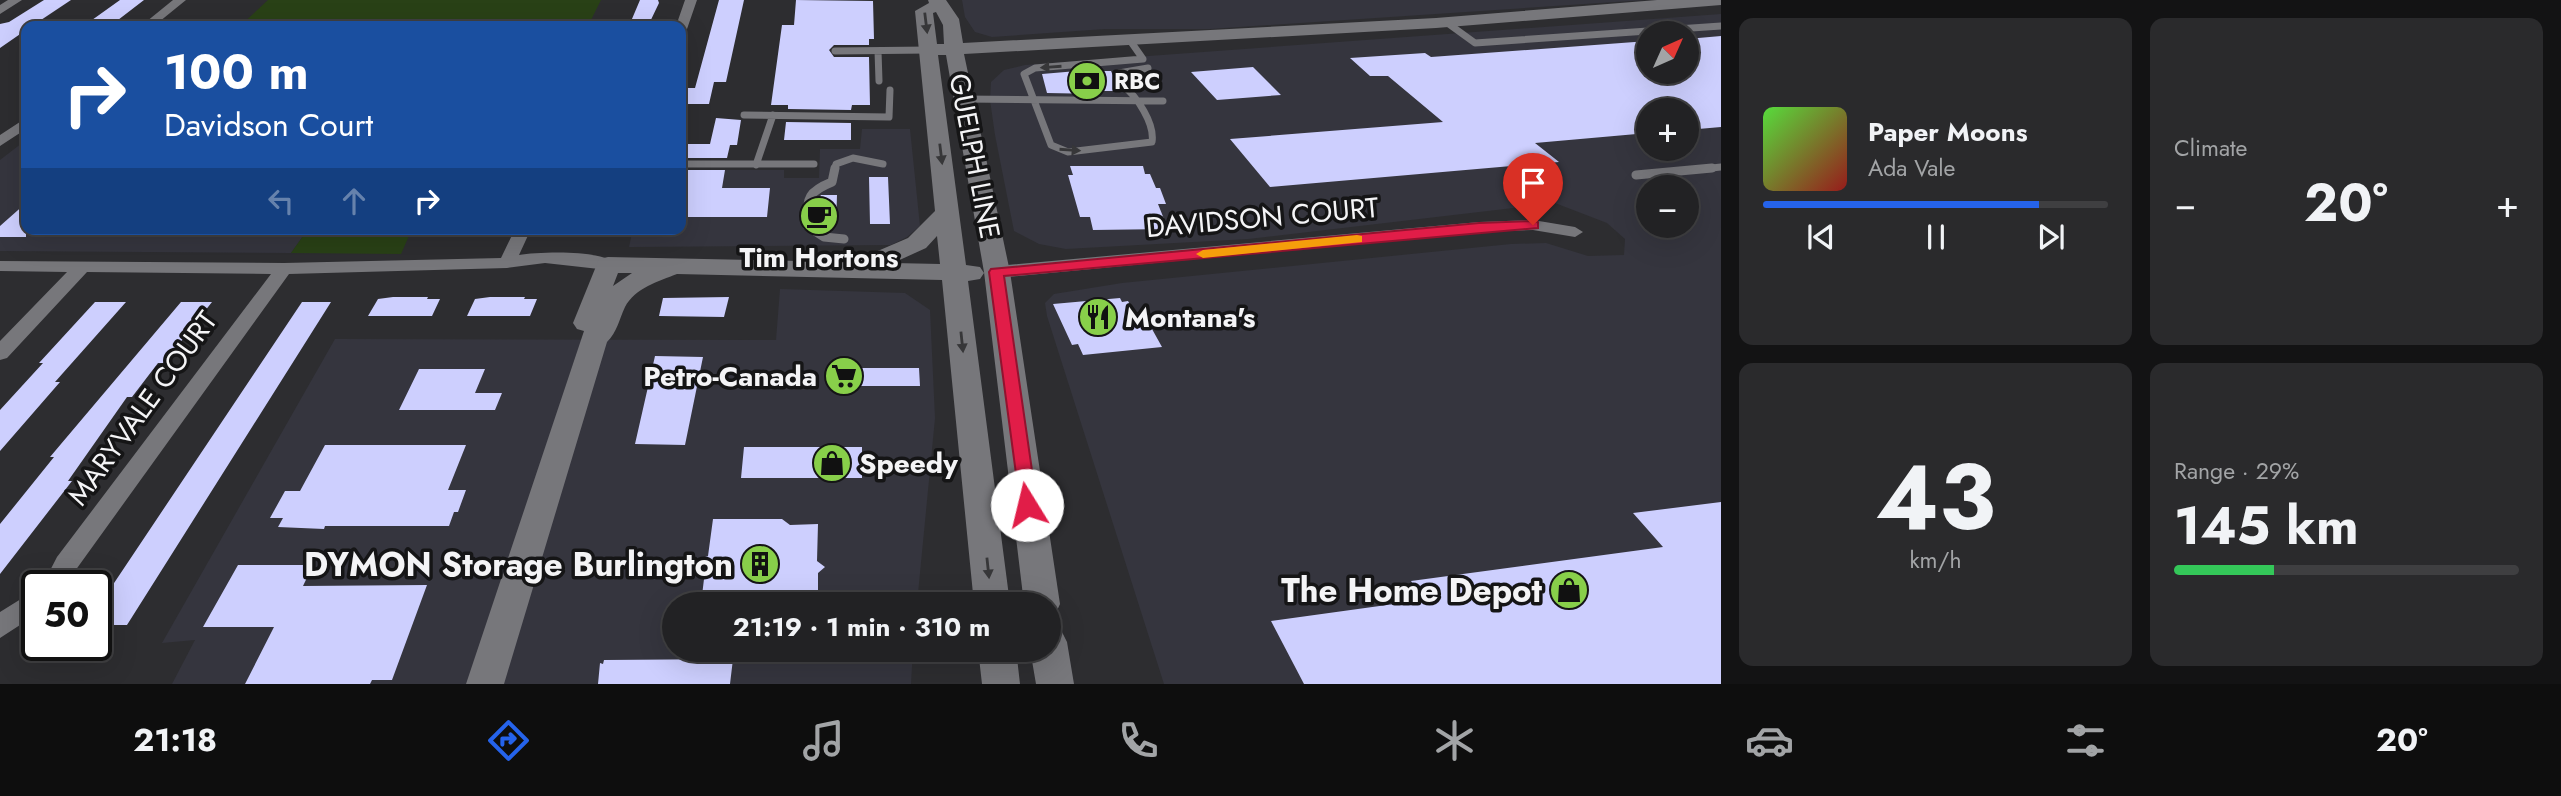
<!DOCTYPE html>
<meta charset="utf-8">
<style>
body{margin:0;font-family:Jost,sans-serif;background:#2a2a2c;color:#f1f3f6;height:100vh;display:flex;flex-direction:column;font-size:26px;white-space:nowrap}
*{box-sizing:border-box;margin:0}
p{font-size:23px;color:#a2a4a6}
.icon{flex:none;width:38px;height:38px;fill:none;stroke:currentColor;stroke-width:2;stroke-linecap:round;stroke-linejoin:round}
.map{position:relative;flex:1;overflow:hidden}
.panel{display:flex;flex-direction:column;gap:18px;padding:18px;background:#131314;width:840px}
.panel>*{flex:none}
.banner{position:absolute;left:21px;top:21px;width:665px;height:214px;border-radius:14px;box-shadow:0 7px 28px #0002,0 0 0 2px #3f3f41;background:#1a4fa0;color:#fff;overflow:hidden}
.needle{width:46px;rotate:45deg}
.fabs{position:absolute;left:1636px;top:21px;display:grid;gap:14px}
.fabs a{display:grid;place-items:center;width:63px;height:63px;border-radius:50%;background:#222224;box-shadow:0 7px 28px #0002,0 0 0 2px #3f3f41;font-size:35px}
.speed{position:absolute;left:21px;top:570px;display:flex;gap:14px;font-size:35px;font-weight:700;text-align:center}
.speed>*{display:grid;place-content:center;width:91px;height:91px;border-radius:50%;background:#222224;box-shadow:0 7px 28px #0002,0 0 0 2px #3f3f41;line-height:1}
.speed .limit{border:4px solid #111;border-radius:10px;background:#fff;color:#111}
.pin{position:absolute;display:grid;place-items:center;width:60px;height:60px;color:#fff;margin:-72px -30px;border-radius:50% 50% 50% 0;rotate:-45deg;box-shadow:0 0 7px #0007}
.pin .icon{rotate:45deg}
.me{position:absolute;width:77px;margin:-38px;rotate:351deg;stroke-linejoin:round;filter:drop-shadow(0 0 5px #0008)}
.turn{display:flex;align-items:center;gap:24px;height:147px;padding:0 28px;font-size:32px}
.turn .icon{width:91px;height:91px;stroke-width:2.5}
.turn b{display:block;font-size:49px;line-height:60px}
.lanes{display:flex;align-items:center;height:66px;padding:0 28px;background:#0003;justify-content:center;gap:35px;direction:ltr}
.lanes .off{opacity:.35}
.big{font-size:52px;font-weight:700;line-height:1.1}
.panel .tile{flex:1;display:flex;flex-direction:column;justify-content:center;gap:10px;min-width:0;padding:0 24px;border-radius:14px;background:#2a2a2c}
.panel .dial{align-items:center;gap:0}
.dial b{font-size:91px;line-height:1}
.song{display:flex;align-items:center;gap:21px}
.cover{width:84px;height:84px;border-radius:10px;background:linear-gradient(135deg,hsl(110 70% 55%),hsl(0 70% 35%))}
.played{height:7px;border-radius:4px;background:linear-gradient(90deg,#2563eb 80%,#3f3f41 80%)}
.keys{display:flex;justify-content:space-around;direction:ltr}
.heat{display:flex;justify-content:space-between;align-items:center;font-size:38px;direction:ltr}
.charge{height:10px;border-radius:5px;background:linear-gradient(90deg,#34c759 29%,#3f3f41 0)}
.panel .tiles{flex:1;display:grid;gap:18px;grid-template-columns:repeat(2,1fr)}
.trip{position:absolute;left:662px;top:592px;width:399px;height:70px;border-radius:35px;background:#222224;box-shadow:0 7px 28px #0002,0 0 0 2px #3f3f41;font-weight:700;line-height:70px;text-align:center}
.tab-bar{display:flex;height:112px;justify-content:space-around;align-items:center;background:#0e0e0e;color:#a2a4a6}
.tab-bar .icon{width:49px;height:49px}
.tab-bar .current{color:#2563eb}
.tab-bar b{font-size:32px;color:#f1f3f6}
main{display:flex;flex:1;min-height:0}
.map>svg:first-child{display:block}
</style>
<main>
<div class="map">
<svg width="1721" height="684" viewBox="0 0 1721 684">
<rect width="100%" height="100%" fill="#2d2d30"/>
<!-- built -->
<path fill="#35353e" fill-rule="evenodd" d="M 962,0 L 1645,0 L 1210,29 L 1105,29 L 992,37 L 975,32 L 965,17 Z
M 1721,14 L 1721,684 L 1164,684 L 1047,316 L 1045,303 L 1054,294 L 1122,283 L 1511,244 L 1546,243 L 1588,256 L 1624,255 L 1625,239 L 1607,223 L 1555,203 L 1248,239 L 1066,249 L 1039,244 L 1014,231 L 995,135 L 990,100 L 991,82 L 1004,70 L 1025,65 ZM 1648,33 L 1687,33 L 1687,72 L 1648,72 ZM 1648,110 L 1687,110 L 1687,149 L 1648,149 ZM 1648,187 L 1687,187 L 1687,226 L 1648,226 Z
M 862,129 L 910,129 L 920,226 L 907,237 L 891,245 L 629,247 L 633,229 L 681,229 L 681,170 L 784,170 L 784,178 L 819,178 L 820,149 L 860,149 Z
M 26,140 L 26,229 L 308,229 L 291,253 L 0,251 L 0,160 Z
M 780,289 L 905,293 L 930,310 L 935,418 L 917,604 L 674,604 L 674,649 L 913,649 L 911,684 L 172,684 L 195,640 L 162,643 L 335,339 L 776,340 Z"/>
<!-- green -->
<path fill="#294116" d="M 268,0 L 601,0 L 588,26 L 240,26 Z
M 308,229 L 412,229 L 401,254 L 291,253 Z"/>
<!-- building -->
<path fill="#cdcffe" d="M 44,0 L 71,0 L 32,26 L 26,26 L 26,30 L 0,48 L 0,24 L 9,22 Z
M 120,0 L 144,0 L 118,20 L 92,20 Z
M 640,0 L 658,0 L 659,3 L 648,26 L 629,26 Z
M 719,0 L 744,0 L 726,82 L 714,82 L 709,104 L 681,104 L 682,88 L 695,88 Z
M 796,0 L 873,1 L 874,39 L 869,39 L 869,45 L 834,45 L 829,50 L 834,57 L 869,57 L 870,105 L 852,105 L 851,110 L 788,109 L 788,105 L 771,105 L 782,25 L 794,25 Z
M 1721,36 L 1721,127 L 1687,130 L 1687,110 L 1648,110 L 1648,133 L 1535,143 L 1559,162 L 1270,187 L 1230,139 L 1443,122 L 1388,76 L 1370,76 L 1350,58 L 1425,53 L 1431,57 L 1648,41 L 1648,72 L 1687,72 L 1687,39 Z
M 1253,67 L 1281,95 L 1217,100 L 1191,72 Z
M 1077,71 L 1111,71 L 1120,91 L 1099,91 L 1100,94 L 1047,93 L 1042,74 Z
M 716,118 L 741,120 L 737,145 L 730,145 L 727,158 L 681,158 L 681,144 L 710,144 Z
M 786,122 L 851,123 L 851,140 L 784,140 Z
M 1070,166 L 1143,166 L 1145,174 L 1150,174 L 1156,188 L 1160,188 L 1166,204 L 1158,204 L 1168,229 L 1093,230 L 1090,217 L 1080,217 L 1068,175 L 1073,175 Z
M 681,170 L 725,170 L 722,188 L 770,188 L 767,217 L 681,217 Z
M 869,177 L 888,177 L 890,224 L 870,224 Z
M 821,195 L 837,195 L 836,226 L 820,226 L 814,222 L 815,205 Z
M 26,203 L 26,237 L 0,237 L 0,226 Z
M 393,297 L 428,297 L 427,299 L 440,299 L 432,316 L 368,316 L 378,299 Z
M 490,297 L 525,297 L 524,299 L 537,299 L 530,316 L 467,316 L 475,299 Z
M 729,297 L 724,317 L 659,316 L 663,298 Z
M 1120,298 L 1122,302 L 1128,301 L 1144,330 L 1152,329 L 1162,347 L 1083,355 L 1078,344 L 1072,345 L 1053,304 Z
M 95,302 L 126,302 L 55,382 L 60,382 L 0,451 L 0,410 L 43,363 L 39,363 Z
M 181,302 L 212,302 L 164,363 L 158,363 L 132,397 L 127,397 L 68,481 L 72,481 L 0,574 L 0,524 L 54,457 L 50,457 Z
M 302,302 L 331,302 L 127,625 L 96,625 L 96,610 Z
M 655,356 L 703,357 L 685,445 L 635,444 Z
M 837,362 L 853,362 L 853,368 L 919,368 L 920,386 L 853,386 L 853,389 L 836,389 Z
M 419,369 L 485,369 L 475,393 L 502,393 L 495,410 L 399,410 Z
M 325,445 L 466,445 L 448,490 L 466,490 L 458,512 L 454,512 L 449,526 L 325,526 L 324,529 L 278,527 L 283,518 L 270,518 L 285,491 L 300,491 Z
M 744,447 L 862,447 L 862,478 L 741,478 Z
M 1721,502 L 1721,684 L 1304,684 L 1271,621 L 1423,600 L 1411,581 L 1663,547 L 1633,513 Z
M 713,519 L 782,519 L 790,525 L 818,524 L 817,561 L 825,567 L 818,573 L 818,592 L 805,603 L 701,604 L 704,579 L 697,576 L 699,559 L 708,556 Z
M 238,565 L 313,565 L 303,586 L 427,585 L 392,680 L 372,680 L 370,684 L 245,684 L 274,627 L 203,627 Z
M 733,659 L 730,684 L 598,684 L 600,663 L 603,664 L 604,660 Z"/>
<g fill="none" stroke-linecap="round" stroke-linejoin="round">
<!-- lane-far1 -->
<path stroke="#77777b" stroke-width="7" d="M 1446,22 L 1475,43 L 1721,26
M 835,51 L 929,50
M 878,51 L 879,81
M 1119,73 L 1148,68
M 1123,86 C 1137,96 1155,124 1152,142 L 1068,152 L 1051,145 L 1024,74 L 1035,68 L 1143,59 L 1129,39
M 964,99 L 1163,101
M 744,115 L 889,117 L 890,90
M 681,164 L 814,164
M 756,165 L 773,115
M 835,170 L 836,164 L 853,158 L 883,164
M 1694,170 L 1721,167"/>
<!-- lane -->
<path stroke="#77777b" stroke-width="9" d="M 835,168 L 832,182 C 805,193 808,199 807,226 L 824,237 L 844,239
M 1636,175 L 1712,168"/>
<!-- street -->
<path fill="#77777b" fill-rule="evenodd" d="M 8,0 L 22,0 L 0,14 L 0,5 Z
M 173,0 L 186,0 L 154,26 L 141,26 Z
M 685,0 L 697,0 L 687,29 L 681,33 L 681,26 L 676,26 Z
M 26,118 L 26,129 L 0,146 L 0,135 Z
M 1533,220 L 1575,227 L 1583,232 L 1575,237 L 1533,230 L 1479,232 L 997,278 L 988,272 L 997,266 L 1479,222 Z
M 515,229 L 531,229 L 519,255 C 540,252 603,249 617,265 L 608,270 L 545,263 L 507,268 L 289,274 L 75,571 L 67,586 L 42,586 L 57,557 L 271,274 L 87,272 L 7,358 L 0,360 L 0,341 L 67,272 L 0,271 L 0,261 L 284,263 L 501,258 Z
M 37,589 L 37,614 L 0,638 L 0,612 Z"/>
<!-- secondary -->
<path fill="#77777b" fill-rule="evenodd" d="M 928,0 L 946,0 L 959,19 L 963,43 L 1436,18 L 1657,0 L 1721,0 L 1721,5 L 1436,28 L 964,54 L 1010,272 L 1060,604 L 1055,615 L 1048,618 L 1048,604 L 1024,604 L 984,272 L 946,55 L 938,55 L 966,265 L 980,267 L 984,273 L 980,279 L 968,281 L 1010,604 L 974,604 L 942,280 L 677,274 C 659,281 635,288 625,307 C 619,320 617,332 607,342 L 504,684 L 466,684 L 584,331 L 577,329 L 573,323 L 599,259 L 608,257 L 852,262 L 908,238 L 935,211 L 915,11 L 929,3 ZM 936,12 L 943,25 L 944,44 L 937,44 L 933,13 ZM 937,236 L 940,264 L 893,263 L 926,248 ZM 618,273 L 632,273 L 613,286 Z
M 1048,625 L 1061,630 L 1067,642 L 1074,684 L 1036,684 L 1030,649 L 1048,649 Z
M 978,649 L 1016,649 L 1020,684 L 982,684 Z"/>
</g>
<!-- one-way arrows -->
<defs><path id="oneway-solid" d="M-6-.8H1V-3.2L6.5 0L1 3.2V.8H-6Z" transform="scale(1.75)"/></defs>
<g fill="#373739">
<use href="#oneway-solid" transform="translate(926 23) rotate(83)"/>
<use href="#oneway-solid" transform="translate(1051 67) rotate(176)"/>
<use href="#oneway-solid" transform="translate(1070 150) rotate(4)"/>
<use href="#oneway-solid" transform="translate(941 154) rotate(83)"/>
<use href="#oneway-solid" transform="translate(962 342) rotate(84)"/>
<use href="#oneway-solid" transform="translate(988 568) rotate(84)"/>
</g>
<!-- route -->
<path fill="#e11d48" stroke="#92132f" stroke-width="2" d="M 1533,221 L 1538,222 L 1538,228 L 1004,276 L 1037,505 L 1034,511 L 1027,513 L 1021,511 L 989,272 L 991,269 L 1479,223 Z"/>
<!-- slow -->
<path fill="#f59e0b" d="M 1357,235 L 1362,236 L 1362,242 L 1203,258 L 1196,254 L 1203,250 Z"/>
<!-- icons -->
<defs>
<symbol id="bank-disc" viewBox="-11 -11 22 22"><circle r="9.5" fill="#88cf4a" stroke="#151516"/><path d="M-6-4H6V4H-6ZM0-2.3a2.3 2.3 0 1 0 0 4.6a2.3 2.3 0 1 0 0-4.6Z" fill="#111"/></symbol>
<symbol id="cafe-disc" viewBox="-11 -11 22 22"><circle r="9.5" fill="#88cf4a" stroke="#151516"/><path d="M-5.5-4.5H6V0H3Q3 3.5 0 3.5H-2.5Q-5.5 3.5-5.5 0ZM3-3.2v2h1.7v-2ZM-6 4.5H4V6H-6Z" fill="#111"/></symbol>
<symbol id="restaurant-disc" viewBox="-11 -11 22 22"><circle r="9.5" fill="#88cf4a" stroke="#151516"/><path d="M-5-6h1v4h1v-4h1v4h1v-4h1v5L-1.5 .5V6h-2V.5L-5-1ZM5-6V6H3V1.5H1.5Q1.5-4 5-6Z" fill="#111"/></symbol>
<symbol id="supermarket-disc" viewBox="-11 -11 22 22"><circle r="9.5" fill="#88cf4a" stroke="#151516"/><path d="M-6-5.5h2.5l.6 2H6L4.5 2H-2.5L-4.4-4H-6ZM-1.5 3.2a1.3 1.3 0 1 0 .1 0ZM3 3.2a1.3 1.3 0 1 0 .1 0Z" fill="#111"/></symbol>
<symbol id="shop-disc" viewBox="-11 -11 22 22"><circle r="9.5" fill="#88cf4a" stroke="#151516"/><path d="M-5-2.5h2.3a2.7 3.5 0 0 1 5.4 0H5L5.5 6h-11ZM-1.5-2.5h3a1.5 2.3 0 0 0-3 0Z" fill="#111"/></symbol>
<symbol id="building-disc" viewBox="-11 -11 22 22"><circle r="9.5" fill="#88cf4a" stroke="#151516"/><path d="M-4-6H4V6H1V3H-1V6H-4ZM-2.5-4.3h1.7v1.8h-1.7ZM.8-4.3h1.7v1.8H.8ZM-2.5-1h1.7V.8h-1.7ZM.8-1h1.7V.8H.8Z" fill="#111"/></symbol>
</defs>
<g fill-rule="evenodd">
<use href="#bank-disc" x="1065" y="59" width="44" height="44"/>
<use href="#cafe-disc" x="797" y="194" width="44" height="44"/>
<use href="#restaurant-disc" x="1076" y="295" width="44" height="44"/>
<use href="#supermarket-disc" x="822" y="354" width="44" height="44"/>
<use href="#shop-disc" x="810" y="441" width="44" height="44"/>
<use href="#building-disc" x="738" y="542" width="44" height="44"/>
<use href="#shop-disc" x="1547" y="568" width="44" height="44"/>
</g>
<g text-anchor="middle" stroke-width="7" stroke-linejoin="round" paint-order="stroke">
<!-- far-poi labels -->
<g font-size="23" font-weight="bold" fill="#f4f4f6" stroke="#151516" text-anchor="start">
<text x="1114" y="89">RBC</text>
</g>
<!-- street labels -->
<g font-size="28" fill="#f4f4f6" stroke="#151516">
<text transform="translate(975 156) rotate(79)" y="10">GUELPH LINE</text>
<text transform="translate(1262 217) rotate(-5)" y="10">DAVIDSON COURT</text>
<text transform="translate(142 408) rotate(-54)" y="10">MARYVALE COURT</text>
</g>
<!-- poi labels -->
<g font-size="28" font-weight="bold" fill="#f4f4f6" stroke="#151516" text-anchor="start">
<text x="819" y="267" text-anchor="middle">Tim Hortons</text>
<text x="1125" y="327">Montana's</text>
<text x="817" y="386" text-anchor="end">Petro-Canada</text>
<text x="859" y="473">Speedy</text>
</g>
<!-- near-poi labels -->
<g font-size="33" font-weight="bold" fill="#f4f4f6" stroke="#151516" text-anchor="end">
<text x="733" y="576">DYMON Storage Burlington</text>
<text x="1542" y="602">The Home Depot</text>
</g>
</g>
</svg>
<div class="fabs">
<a><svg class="needle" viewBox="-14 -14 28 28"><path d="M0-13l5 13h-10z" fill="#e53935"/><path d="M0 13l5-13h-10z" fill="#a2a4a6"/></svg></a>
<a>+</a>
<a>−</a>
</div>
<div class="speed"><div class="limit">50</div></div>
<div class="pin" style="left:1533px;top:225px;background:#d93025"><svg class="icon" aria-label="arrive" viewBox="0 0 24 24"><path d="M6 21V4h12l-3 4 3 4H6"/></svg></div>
<svg class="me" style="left:1027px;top:505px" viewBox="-20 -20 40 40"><circle r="19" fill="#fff"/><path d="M0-13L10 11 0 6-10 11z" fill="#e11d48"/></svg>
<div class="trip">21:19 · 1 min · 310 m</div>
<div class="banner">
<div class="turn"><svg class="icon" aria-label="right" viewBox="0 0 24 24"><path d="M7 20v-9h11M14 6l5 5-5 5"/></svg><div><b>100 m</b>Davidson Court</div></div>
<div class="lanes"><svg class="icon off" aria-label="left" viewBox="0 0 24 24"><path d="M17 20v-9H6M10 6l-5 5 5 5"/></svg><svg class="icon off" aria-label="ahead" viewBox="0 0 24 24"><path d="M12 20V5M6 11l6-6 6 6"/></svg><svg class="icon" aria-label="right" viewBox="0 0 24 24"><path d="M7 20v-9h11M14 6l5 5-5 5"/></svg></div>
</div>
</div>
<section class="panel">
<div class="tiles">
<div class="tile">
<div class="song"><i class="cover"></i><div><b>Paper Moons</b><p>Ada Vale</p></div></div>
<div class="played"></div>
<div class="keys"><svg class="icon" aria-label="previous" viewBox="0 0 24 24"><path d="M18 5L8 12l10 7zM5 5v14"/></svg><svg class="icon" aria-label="pause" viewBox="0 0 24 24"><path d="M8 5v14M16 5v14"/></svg><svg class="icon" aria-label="next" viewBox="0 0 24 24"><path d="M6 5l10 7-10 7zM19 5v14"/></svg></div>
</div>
<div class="tile"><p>Climate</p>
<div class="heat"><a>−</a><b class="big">20°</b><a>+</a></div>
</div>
<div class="tile dial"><b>43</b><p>km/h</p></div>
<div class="tile"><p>Range · 29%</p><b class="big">145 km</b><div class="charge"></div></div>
</div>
</section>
</main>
<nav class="tab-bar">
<b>21:18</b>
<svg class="icon current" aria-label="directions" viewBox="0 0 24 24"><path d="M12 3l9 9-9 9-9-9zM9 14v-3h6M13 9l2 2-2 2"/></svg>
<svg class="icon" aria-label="music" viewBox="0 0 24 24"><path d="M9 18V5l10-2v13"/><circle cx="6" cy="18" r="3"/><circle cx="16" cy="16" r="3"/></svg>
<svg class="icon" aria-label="phone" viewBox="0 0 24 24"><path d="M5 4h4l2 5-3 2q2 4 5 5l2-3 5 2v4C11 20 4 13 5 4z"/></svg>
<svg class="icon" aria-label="climate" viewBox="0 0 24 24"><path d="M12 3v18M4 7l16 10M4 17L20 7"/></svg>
<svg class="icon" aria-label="car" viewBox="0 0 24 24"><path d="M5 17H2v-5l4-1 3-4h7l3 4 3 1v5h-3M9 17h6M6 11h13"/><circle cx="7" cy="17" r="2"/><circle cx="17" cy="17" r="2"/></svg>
<svg class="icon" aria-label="filters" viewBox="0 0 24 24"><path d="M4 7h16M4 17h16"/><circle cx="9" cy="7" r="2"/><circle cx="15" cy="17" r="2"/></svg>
<b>20°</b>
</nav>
